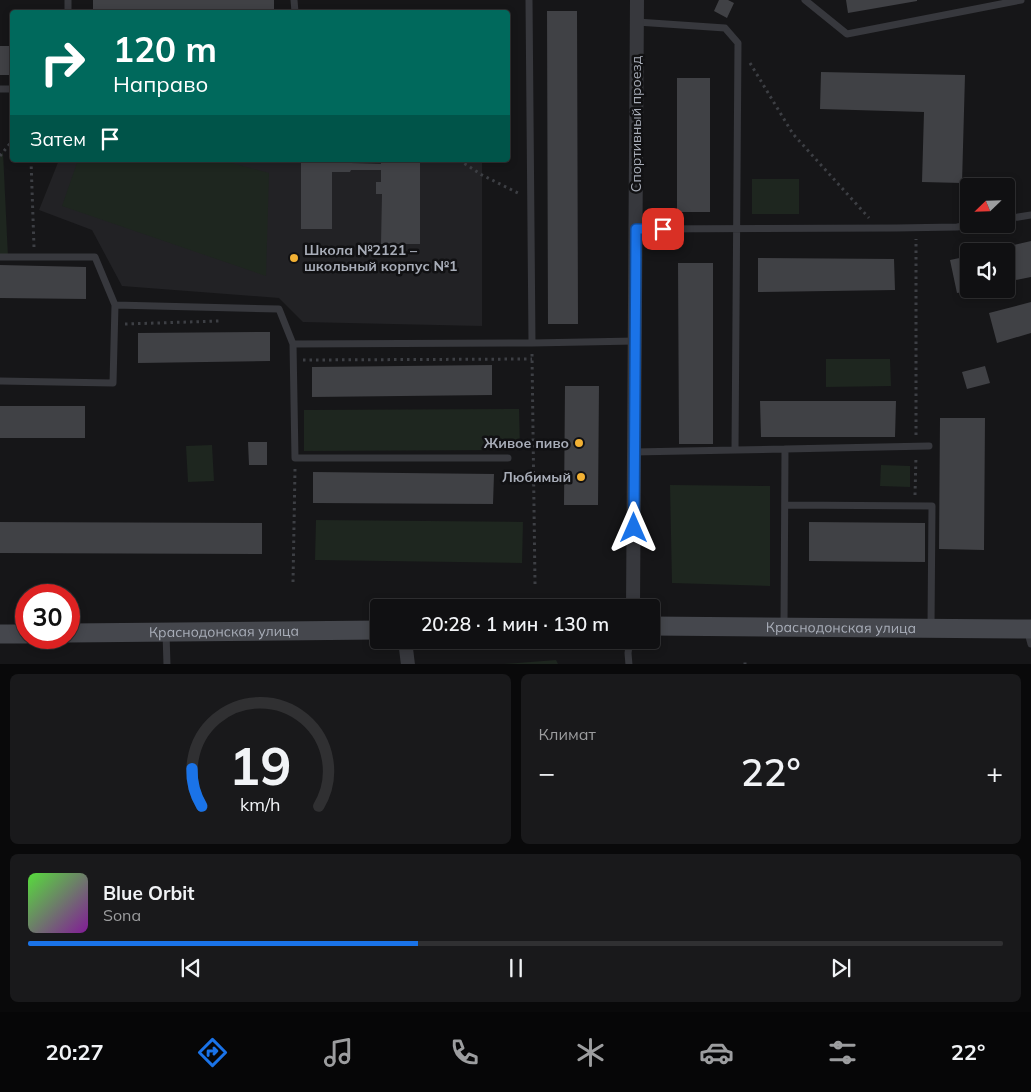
<!DOCTYPE html>
<html lang="ru">
<meta charset="utf-8">
<style>
body{margin:0;font-family:Mulish,sans-serif;background:#19191b;color:#f1f3f6;height:100vh;display:flex;flex-direction:column;font-size:19px;white-space:nowrap}
*{box-sizing:border-box;margin:0}
p{font-size:16px;color:#9c9d9f}
.icon{flex:none;width:28px;height:28px;fill:none;stroke:currentColor;stroke-width:2;stroke-linecap:round;stroke-linejoin:round}
.map{position:relative;height:664px;overflow:hidden}
.side{display:flex;flex-direction:column;gap:10px;padding:10px;background:#09090a;flex:1}
.side>*{flex:none}
.top-card{position:absolute;left:10px;top:10px;width:500px;height:152px;border-radius:5px;box-shadow:0 2px 8px #0003,0 0 0 1px #303032;background:#00695c;color:#fff;overflow:hidden}
.needle{width:32px;rotate:247deg}
.buttons{position:absolute;left:960px;top:178px;display:grid;gap:10px}
.buttons a{display:grid;place-items:center;width:55px;height:55px;border-radius:5px;background:#101012;box-shadow:0 2px 8px #0003,0 0 0 1px #303032;font-size:25px}
.speed{position:absolute;left:15px;top:584px;display:flex;gap:10px;font-size:25px;font-weight:700;text-align:center}
.speed>*{display:grid;place-content:center;width:65px;height:65px;border-radius:50%;background:#101012;box-shadow:0 2px 8px #0003,0 0 0 1px #303032;line-height:1}
.speed .limit{border:8px solid #d22;background:#fff;color:#111}
.pin{position:absolute;display:grid;place-items:center;width:42px;height:42px;color:#fff;margin:-21px;border-radius:10px;box-shadow:0 2px 8px #0006}
.me{position:absolute;width:55px;margin:-28px;rotate:0deg;stroke-linejoin:round;filter:drop-shadow(0 0 4px #0008)}
.turn{display:flex;align-items:center;gap:18px;height:105px;padding:0 20px;font-size:22px}
.turn .icon{width:65px;height:65px;stroke-width:2.5}
.turn b{display:block;font-size:35px;line-height:42px}
.then{display:flex;align-items:center;height:48px;padding:0 20px;background:#0003;gap:10px;font-size:19px}
.big{font-size:38px;font-weight:600;line-height:1.1}
.side .widget{flex:1;display:flex;flex-direction:column;justify-content:center;gap:8px;min-width:0;padding:0 18px;border-radius:8px;background:#19191b}
.side .dial{align-items:center;gap:0}
.dial svg{height:130px;overflow:visible;fill:none;stroke:#303032;stroke-width:7;stroke-linecap:round;text-anchor:middle}
.dial text{fill:#f1f3f6;stroke:none}
.song{display:flex;align-items:center;gap:15px}
.cover{width:60px;height:60px;border-radius:8px;background:linear-gradient(135deg,hsl(110 70% 55%),hsl(290 70% 35%))}
.played{height:5px;border-radius:2px;background:linear-gradient(90deg,#1a73e8 40%,#303032 40%)}
.keys{display:flex;justify-content:space-around;direction:ltr}
.heat{display:flex;justify-content:space-between;align-items:center;font-size:28px;direction:ltr}
.side .tiles{flex:1;display:grid;gap:10px;grid-template-columns:1fr 1fr}
.widget:last-child{grid-column:span 2}
.trip{position:absolute;left:370px;top:599px;width:290px;height:50px;border-radius:5px;background:#101012;box-shadow:0 2px 8px #0003,0 0 0 1px #303032;font-weight:600;line-height:50px;text-align:center}
.dock{display:flex;height:80px;justify-content:space-around;align-items:center;background:#060607;color:#9c9d9f}
.dock .icon{width:35px;height:35px}
.dock .on{color:#1a73e8}
.dock b{font-size:22px;color:#f1f3f6}
.map>svg:first-child{display:block}
</style>
<div class="map">
<svg width="1031" height="665" viewBox="0 0 1031 665">
<rect width="100%" height="100%" fill="#161618"/>
<!-- built -->
<path fill="#222225" d="M 59,160 L 482,160 L 482,326 L 303,322 L 279,298 L 122,286 L 92,230 L 39,210 Z"/>
<!-- green -->
<path fill="#1e261f" d="M 3,152 L 8,257 L 0,257 L 0,156 Z
M 78,160 L 220,160 L 269,173 L 266,276 L 62,206 Z
M 752,179 L 799,179 L 799,214 L 752,214 Z
M 826,359 L 890,359 L 891,386 L 826,387 Z
M 519,409 L 520,450 L 304,451 L 304,410 Z
M 212,445 L 214,481 L 188,482 L 186,446 Z
M 881,465 L 910,466 L 910,487 L 880,486 Z
M 670,485 L 770,486 L 770,586 L 672,583 Z
M 316,520 L 523,522 L 522,563 L 315,560 Z
M 556,660 L 558,664 L 504,664 Z"/>
<!-- building -->
<path fill="#404145" d="M 93,0 L 274,0 L 274,12 L 93,12 Z
M 719,0 L 728,0 L 734,3 L 727,18 L 714,11 Z
M 846,0 L 917,0 L 917,1 L 848,13 Z
M 547,11 L 577,11 L 578,324 L 548,324 Z
M 0,46 L 12,46 L 12,75 L 0,75 Z
M 821,72 L 965,75 L 962,183 L 922,182 L 924,112 L 820,109 Z
M 677,78 L 710,78 L 710,212 L 677,212 Z
M 301,160 L 351,160 L 351,163 L 381,164 L 381,160 L 420,160 L 420,244 L 381,244 L 382,194 L 376,194 L 376,182 L 381,182 L 381,170 L 351,170 L 350,172 L 332,172 L 332,229 L 301,229 Z
M 1031,241 L 1031,277 L 1006,282 L 1006,251 L 992,250 Z
M 969,256 L 969,289 L 975,290 L 957,293 L 950,260 Z
M 758,258 L 894,259 L 895,290 L 758,292 Z
M 678,263 L 713,263 L 713,444 L 679,444 Z
M 0,265 L 86,267 L 86,299 L 0,298 Z
M 1031,302 L 1031,333 L 997,343 L 989,313 Z
M 270,332 L 270,361 L 138,363 L 138,333 Z
M 492,365 L 492,395 L 312,397 L 312,367 Z
M 985,366 L 990,383 L 967,389 L 962,372 Z
M 565,386 L 599,386 L 598,505 L 564,505 Z
M 760,401 L 896,401 L 895,437 L 761,437 Z
M 0,406 L 85,406 L 85,438 L 0,438 Z
M 940,418 L 985,418 L 984,550 L 939,549 Z
M 248,442 L 267,442 L 267,465 L 249,465 Z
M 313,472 L 494,474 L 493,504 L 313,503 Z
M 0,522 L 262,523 L 262,554 L 0,553 Z
M 809,522 L 925,523 L 925,562 L 809,561 Z"/>
<g fill="none" stroke-linecap="round" stroke-linejoin="round">
<!-- path -->
<path stroke="#3d3f44" stroke-width="3" stroke-dasharray="2.5 4" stroke-linecap="butt" d="M 750,63 L 793,134 L 869,218
M 0,156 L 12,141
M 31,160 L 34,247
M 459,160 L 482,175 L 520,194
M 125,324 L 219,321
M 532,354 L 535,584
M 303,360 L 532,359
M 916,435 L 916,239
M 915,495 L 916,456
M 293,582 L 295,469
M 745,665 L 745,659"/>
<!-- service -->
<path stroke="#37383d" stroke-width="7" d="M 68,0 L 68,12
M 294,0 L 295,12
M 529,0 L 532,343 L 635,341
M 805,0 L 847,34 L 1021,0
M 637,22 L 725,28 L 738,43 L 735,450 L 785,449 L 784,627
M 0,89 L 12,89
M 1006,219 L 1031,215
M 636,229 L 896,228 L 957,227 L 976,224
M 0,257 L 95,257 L 115,305 L 279,309 L 293,344 L 532,343
M 293,344 L 295,458 L 508,458
M 0,381 L 113,383 L 115,305
M 785,449 L 929,446
M 634,452 L 735,450
M 786,505 L 932,506 L 931,626
M 1027,629 L 1031,644
M 166,633 L 167,665
M 629,665 L 628,653 L 630,640"/>
<!-- minor -->
<path stroke="#37383d" stroke-width="14" d="M 633,608 L 637,0
M 405,640 L 408,665"/>
<!-- secondary -->
<g stroke="#45474d" stroke-width="19">
<path id="s1" d="M 651,626 L 1031,629"/>
<path id="s2" d="M 69,633 L 379,630"/>
<path d="M 0,634 L 26,634"/>
</g>
</g>
<g fill="none" stroke-linecap="round" stroke-linejoin="round">
<defs>
<path id="route" d="M 634,528 L 636,229 L 663,229"/>
</defs>
<!-- route casing -->
<use href="#route" stroke="#114b97" stroke-width="12"/>
<!-- route -->
<use href="#route" stroke="#1a73e8" stroke-width="9"/>
</g>
<!-- markers -->
<g fill="#f2b134" stroke="#111113" stroke-width="2">
<circle cx="294" cy="258" r="5"/>
<circle cx="579" cy="443" r="5"/>
<circle cx="581" cy="477" r="5"/>
</g>
<g text-anchor="middle" stroke-width="5" stroke-linejoin="round" paint-order="stroke">
<!-- street labels -->
<g font-size="14" fill="#a8adb8" stroke="#111113">
<text transform="translate(636 124) rotate(-90)" y="5">Спортивный проезд</text>
<text dy="5" stroke="none"><textPath href="#s1" startOffset="190">Краснодонская улица</textPath></text>
<text dy="5" stroke="none"><textPath href="#s2" startOffset="155">Краснодонская улица</textPath></text>
</g>
<!-- poi labels -->
<g font-size="14" font-weight="bold" fill="#a8adb8" stroke="#111113" text-anchor="end">
<text x="304" y="255" text-anchor="start">Школа №2121 –<tspan x="304" dy="16">школьный корпус №1</tspan></text>
<text x="569" y="448">Живое пиво</text>
<text x="571" y="482">Любимый</text>
</g>
</g>
</svg>
<div class="buttons">
<a><svg class="needle" viewBox="-14 -14 28 28"><path d="M0-13l5 13h-10z" fill="#e53935"/><path d="M0 13l5-13h-10z" fill="#9c9d9f"/></svg></a>
<a><svg class="icon" aria-label="sound" viewBox="0 0 24 24"><path d="M4 9h4l5-4v14l-5-4H4zM17 9q2 3 0 6"/></svg></a>
</div>
<div class="speed"><div class="limit">30</div></div>
<div class="pin" style="left:663px;top:229px;background:#d93025"><svg class="icon" aria-label="arrive" viewBox="0 0 24 24"><path d="M6 21V4h12l-3 4 3 4H6"/></svg></div>
<svg class="me" style="left:634px;top:528px" viewBox="-20 -20 40 40"><path d="M0-17L14 15 0 8-14 15z" fill="#1a73e8" stroke="#fff" stroke-width="4"/></svg>
<div class="trip">20:28 · 1 мин · 130 m</div>
<div class="top-card">
<div class="turn"><svg class="icon" aria-label="right" viewBox="0 0 24 24"><path d="M7 20v-9h11M14 6l5 5-5 5"/></svg><div><b>120 m</b>Направо</div></div>
<div class="then">Затем<svg class="icon" aria-label="arrive" viewBox="0 0 24 24"><path d="M6 21V4h12l-3 4 3 4H6"/></svg></div>
</div>
</div>
<section class="side">
<div class="tiles">
<div class="widget dial"><svg viewBox="0 0 100 80">
<path d="M14 69A42 42 0 1 1 86 69"/>
<path d="M14 69A42 42 0 0 1 8 46" stroke="#1a73e8"/>
<text x="50" y="56" font-size="32" font-weight="700">19</text>
<text x="50" y="72" font-size="11">km/h</text>
</svg></div>
<div class="widget"><p>Климат</p>
<div class="heat"><a>−</a><b class="big">22°</b><a>+</a></div>
</div>
<div class="widget">
<div class="song"><i class="cover"></i><div><b>Blue Orbit</b><p>Sona</p></div></div>
<div class="played"></div>
<div class="keys"><svg class="icon" aria-label="previous" viewBox="0 0 24 24"><path d="M18 5L8 12l10 7zM5 5v14"/></svg><svg class="icon" aria-label="pause" viewBox="0 0 24 24"><path d="M8 5v14M16 5v14"/></svg><svg class="icon" aria-label="next" viewBox="0 0 24 24"><path d="M6 5l10 7-10 7zM19 5v14"/></svg></div>
</div>
</div>
</section>
<nav class="dock">
<b>20:27</b>
<svg class="icon on" aria-label="directions" viewBox="0 0 24 24"><path d="M12 3l9 9-9 9-9-9zM9 14v-3h6M13 9l2 2-2 2"/></svg>
<svg class="icon" aria-label="music" viewBox="0 0 24 24"><path d="M9 18V5l10-2v13"/><circle cx="6" cy="18" r="3"/><circle cx="16" cy="16" r="3"/></svg>
<svg class="icon" aria-label="phone" viewBox="0 0 24 24"><path d="M5 4h4l2 5-3 2q2 4 5 5l2-3 5 2v4C11 20 4 13 5 4z"/></svg>
<svg class="icon" aria-label="climate" viewBox="0 0 24 24"><path d="M12 3v18M4 7l16 10M4 17L20 7"/></svg>
<svg class="icon" aria-label="car" viewBox="0 0 24 24"><path d="M5 17H2v-5l4-1 3-4h7l3 4 3 1v5h-3M9 17h6M6 11h13"/><circle cx="7" cy="17" r="2"/><circle cx="17" cy="17" r="2"/></svg>
<svg class="icon" aria-label="filters" viewBox="0 0 24 24"><path d="M4 7h16M4 17h16"/><circle cx="9" cy="7" r="2"/><circle cx="15" cy="17" r="2"/></svg>
<b>22°</b>
</nav>
